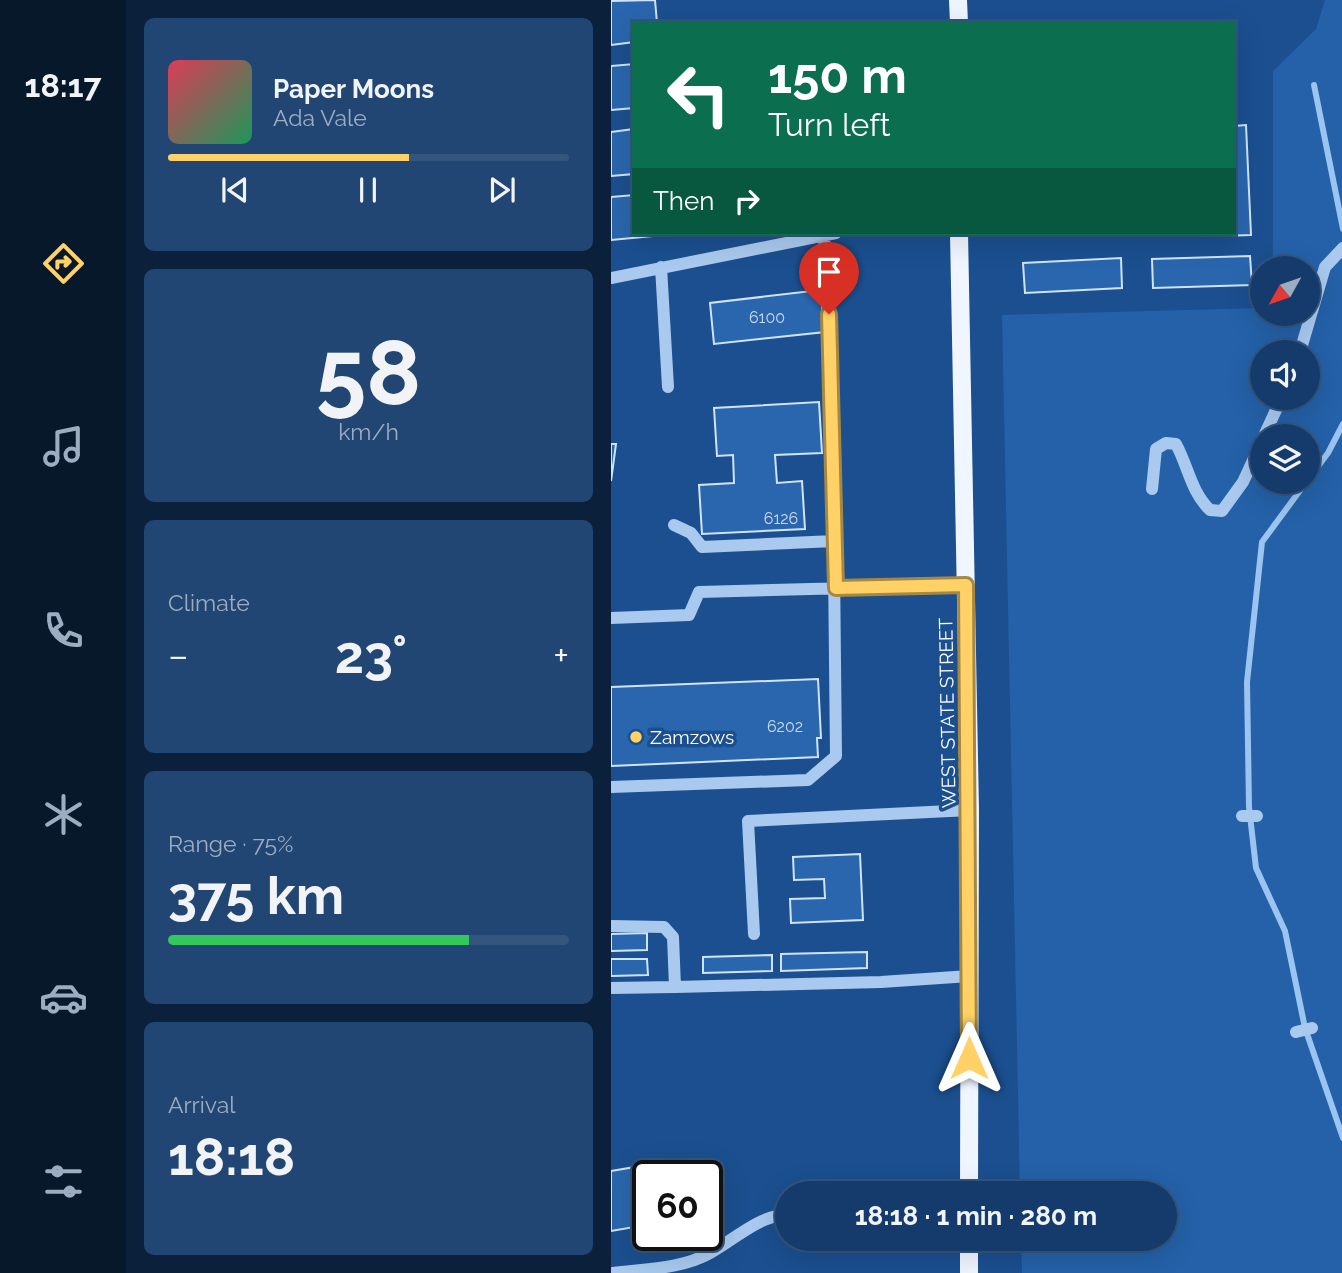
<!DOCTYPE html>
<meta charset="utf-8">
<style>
body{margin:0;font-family:Raleway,sans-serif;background:#214673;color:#f1f3f6;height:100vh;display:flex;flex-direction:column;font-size:26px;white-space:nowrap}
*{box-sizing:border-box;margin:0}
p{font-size:23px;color:#9dadc1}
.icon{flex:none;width:38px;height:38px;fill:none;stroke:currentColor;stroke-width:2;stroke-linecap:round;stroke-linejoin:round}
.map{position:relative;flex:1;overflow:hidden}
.side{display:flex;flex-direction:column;gap:18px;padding:18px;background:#0b203b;width:485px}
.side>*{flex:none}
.banner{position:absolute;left:21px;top:21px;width:604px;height:214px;border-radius:0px;box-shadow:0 7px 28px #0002,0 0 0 2px #33557e;background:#0b6e4f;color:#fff;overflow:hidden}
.needle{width:46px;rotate:230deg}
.fabs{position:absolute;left:639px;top:256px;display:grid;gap:14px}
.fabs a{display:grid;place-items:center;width:70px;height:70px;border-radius:50%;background:#143b6b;box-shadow:0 7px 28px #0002,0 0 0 2px #33557e;font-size:35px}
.speed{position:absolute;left:21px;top:1160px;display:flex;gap:14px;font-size:35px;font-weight:700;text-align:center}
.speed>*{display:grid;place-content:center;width:91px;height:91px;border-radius:50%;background:#143b6b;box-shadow:0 7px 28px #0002,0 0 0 2px #33557e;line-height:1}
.speed .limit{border:4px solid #111;border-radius:10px;background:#fff;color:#111}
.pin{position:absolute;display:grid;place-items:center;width:60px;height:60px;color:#fff;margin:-72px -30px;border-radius:50% 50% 50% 0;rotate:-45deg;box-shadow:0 0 7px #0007}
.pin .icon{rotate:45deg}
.me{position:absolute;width:77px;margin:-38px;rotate:0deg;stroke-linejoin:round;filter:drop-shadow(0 0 5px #0008)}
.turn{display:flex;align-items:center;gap:24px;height:147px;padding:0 21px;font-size:32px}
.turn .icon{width:91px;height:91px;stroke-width:2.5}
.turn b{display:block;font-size:49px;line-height:60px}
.then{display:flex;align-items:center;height:66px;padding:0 21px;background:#0003;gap:14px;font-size:26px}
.big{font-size:52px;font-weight:700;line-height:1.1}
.side .tile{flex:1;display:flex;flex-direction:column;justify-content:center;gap:10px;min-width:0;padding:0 24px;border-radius:10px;background:#214673}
.side .dial{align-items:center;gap:0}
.dial b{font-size:91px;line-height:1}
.song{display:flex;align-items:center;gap:21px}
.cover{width:84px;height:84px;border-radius:10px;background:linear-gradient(135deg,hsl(350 70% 55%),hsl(150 70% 35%))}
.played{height:7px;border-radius:4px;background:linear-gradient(90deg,#ffd166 60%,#33557e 60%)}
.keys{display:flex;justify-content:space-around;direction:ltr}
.heat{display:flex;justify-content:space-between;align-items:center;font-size:38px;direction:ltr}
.charge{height:10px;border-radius:5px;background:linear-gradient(90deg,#34c759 75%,#33557e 0)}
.trip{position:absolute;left:164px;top:1181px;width:402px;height:70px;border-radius:35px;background:#143b6b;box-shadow:0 7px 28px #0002,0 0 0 2px #33557e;font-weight:700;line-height:70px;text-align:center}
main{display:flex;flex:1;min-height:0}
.dock{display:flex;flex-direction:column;width:126px;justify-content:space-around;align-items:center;background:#08182b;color:#9dadc1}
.dock .icon{width:49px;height:49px}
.dock .active{color:#ffd166}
.dock b{font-size:32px;color:#f1f3f6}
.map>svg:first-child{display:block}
</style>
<main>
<nav class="dock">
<b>18:17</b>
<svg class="icon active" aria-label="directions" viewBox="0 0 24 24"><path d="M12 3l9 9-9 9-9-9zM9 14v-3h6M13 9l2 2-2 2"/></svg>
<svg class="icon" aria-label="music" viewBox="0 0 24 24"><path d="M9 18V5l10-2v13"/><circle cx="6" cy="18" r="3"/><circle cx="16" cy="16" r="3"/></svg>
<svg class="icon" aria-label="phone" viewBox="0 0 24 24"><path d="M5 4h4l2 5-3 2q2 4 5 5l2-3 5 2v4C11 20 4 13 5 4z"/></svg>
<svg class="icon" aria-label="climate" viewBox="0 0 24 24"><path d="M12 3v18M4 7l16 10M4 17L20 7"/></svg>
<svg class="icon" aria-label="car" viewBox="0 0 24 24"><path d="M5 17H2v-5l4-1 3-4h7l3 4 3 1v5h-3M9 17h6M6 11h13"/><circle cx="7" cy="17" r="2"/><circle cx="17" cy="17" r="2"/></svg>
<svg class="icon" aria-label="filters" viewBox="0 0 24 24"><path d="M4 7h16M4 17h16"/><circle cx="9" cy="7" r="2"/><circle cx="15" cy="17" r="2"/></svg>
</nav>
<section class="side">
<div class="tile">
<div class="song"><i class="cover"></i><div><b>Paper Moons</b><p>Ada Vale</p></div></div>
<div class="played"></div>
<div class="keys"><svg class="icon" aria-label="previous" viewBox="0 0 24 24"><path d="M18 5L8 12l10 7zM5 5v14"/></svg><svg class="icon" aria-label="pause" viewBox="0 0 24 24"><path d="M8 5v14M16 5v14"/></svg><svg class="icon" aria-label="next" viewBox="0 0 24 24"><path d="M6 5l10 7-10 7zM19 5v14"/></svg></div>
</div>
<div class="tile dial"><b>58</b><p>km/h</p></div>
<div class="tile"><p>Climate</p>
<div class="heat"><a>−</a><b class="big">23°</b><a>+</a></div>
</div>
<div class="tile"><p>Range · 75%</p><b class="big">375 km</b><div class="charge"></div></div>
<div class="tile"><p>Arrival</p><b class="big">18:18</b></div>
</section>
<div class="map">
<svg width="732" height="1273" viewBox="0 0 732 1273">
<rect width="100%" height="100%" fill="#1b4f8f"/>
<!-- green -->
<path fill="#2461a8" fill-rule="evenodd" d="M 714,0 L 731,0 L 731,1273 L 411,1273 L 410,1239 L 555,1239 L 555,1194 L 409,1193 L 391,315 L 651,308 L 651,313 L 696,313 L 696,268 L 662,268 L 662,71 L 705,29 ZM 651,352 L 696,352 L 696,397 L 651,397 ZM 651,436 L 696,436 L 696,481 L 651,481 Z"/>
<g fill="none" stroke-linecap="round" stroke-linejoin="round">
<!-- stream -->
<path stroke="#9cc4f0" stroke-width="6" d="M 703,85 L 732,229
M 696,481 L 651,542 L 636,682 L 638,807 L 645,868 L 674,931 L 694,1028 L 732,1138
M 696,481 L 717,453 L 732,424"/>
</g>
<!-- building -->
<path fill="#2a66ad" stroke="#cfe3fa" stroke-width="2" d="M 44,0 L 46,23 L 23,23 L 23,42 L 0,45 L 0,1 Z
M 23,64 L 23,108 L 0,110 L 0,66 Z
M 635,125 L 640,235 L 610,236 L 610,233 L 623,233 L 623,126 Z
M 23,129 L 23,174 L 0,176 L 0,132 Z
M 23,195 L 23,233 L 53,233 L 54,235 L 0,240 L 0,197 Z
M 639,256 L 641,285 L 542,288 L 541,259 Z
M 510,258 L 511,288 L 414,293 L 412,263 Z
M 209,290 L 214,332 L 103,344 L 99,303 Z
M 208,402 L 211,453 L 164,455 L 166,483 L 191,481 L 194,529 L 91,534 L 88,485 L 123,483 L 122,455 L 106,456 L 103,408 Z
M 0,444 L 5,444 L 0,481 Z
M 207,679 L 210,738 L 206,738 L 207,757 L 0,766 L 0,687 Z
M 249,854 L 252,920 L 180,923 L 179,899 L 214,898 L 213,879 L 183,880 L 182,857 Z
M 36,933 L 36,950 L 0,951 L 0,934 Z
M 256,952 L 256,968 L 170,971 L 170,954 Z
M 161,955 L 161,971 L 92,973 L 92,957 Z
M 0,959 L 36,959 L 37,975 L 0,976 Z
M 24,1167 L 35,1225 L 0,1231 L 0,1171 Z"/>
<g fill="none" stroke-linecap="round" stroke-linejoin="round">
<!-- minor -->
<path stroke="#a9c9ee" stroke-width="12" d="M 50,267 L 57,387
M 0,278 L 225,233
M 689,352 L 714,267 L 732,248
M 653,436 L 671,397
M 541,489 L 545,449 L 555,443 L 565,444 C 577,466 580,492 599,510 L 611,511 L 632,482 L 651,441
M 63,525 L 80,533 L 91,547 L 223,541
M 0,618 L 78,615 L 88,592 L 355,585
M 0,787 L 197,780 L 225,756 L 221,375 L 213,235
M 631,816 L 646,816
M 0,926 L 53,927 L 62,937 L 64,987 L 270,982 L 359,976
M 143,934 L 137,821 L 359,810
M 0,988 L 64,987
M 685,1032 L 701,1028
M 2,1273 C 33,1269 71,1269 99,1253 C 126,1238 145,1217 177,1214"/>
<!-- major -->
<path stroke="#f0f6ff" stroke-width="18" d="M 347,0 L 348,23
M 348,233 L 359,810 L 358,1194
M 358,1239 L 358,1273"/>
</g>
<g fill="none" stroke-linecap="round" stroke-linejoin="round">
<defs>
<path id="route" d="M 218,314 L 225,588 L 355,585 L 358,1058"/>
</defs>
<!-- route casing -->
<use href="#route" stroke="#a68842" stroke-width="18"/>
<!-- route -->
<use href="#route" stroke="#ffd166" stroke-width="12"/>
</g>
<!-- markers -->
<circle fill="#ffd166" stroke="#1b4f8f" stroke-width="2.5" cx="25" cy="737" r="7"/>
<g text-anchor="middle" stroke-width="7" stroke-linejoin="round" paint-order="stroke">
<!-- number labels -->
<g font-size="16" fill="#cad9ea">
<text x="156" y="323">6100</text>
<text x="170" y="524">6126</text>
<text x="174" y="732">6202</text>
</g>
<!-- street labels -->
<g font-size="19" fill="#fff" stroke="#1b4f8f">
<text transform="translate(336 713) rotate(-91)" y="7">WEST STATE STREET</text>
</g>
<!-- poi labels -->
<g font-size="19" fill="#fff" stroke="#1b4f8f" text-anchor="start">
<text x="39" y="744">Zamzows</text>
</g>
</g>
</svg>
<div class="fabs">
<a><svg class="needle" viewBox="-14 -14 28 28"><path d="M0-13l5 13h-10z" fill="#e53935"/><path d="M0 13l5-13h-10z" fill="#9dadc1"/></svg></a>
<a><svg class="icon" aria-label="sound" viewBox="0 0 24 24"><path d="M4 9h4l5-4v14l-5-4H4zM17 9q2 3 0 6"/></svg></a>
<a><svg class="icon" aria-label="layers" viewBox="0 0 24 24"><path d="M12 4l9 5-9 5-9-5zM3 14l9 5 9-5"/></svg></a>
</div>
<div class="speed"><div class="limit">60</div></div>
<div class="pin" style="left:218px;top:314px;background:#d93025"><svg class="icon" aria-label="arrive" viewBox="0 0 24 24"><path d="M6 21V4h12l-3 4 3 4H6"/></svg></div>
<svg class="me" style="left:358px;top:1058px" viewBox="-20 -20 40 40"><path d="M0-17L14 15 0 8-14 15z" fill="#ffd166" stroke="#fff" stroke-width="4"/></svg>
<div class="trip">18:18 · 1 min · 280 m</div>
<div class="banner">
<div class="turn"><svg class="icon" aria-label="left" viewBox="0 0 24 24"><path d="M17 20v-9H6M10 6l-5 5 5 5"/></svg><div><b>150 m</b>Turn left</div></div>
<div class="then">Then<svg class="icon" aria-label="right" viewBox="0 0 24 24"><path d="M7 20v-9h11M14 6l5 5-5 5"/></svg></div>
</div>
</div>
</main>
